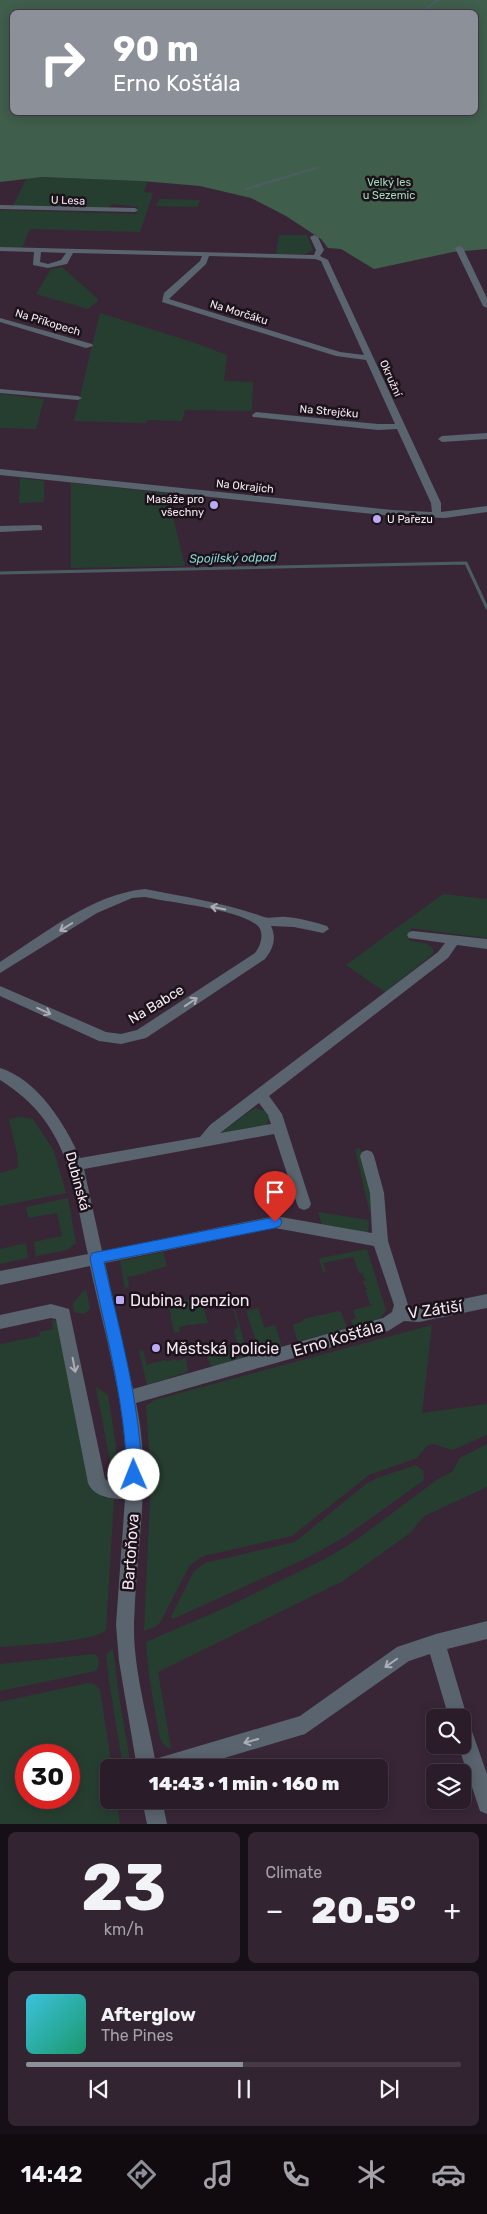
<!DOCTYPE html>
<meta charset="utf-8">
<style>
body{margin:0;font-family:Rubik,sans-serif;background:#322531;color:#f1f3f6;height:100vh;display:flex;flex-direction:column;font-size:19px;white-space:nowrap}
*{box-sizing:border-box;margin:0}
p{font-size:16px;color:#a5a1a8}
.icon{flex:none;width:28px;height:28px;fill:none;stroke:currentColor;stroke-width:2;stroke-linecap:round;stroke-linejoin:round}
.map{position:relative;height:1824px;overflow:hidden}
.sheet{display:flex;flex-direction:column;gap:8px;padding:8px;background:#170f17;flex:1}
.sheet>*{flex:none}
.guide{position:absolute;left:10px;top:10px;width:468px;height:105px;border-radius:8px;box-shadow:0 2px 12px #0003,0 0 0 1px #463a46;background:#8c9099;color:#fff;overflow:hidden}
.controls{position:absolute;left:426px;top:1709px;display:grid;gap:10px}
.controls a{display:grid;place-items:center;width:45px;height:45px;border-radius:8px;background:#2a1c29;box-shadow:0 2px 12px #0003,0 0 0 1px #463a46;font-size:25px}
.speed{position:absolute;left:15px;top:1744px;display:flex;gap:10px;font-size:25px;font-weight:700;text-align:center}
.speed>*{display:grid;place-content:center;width:65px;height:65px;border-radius:50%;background:#2a1c29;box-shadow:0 2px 12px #0003,0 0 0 1px #463a46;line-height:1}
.speed .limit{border:8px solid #d22;background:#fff;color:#111}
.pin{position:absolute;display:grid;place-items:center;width:42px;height:42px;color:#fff;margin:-51px -21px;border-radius:50% 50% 50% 0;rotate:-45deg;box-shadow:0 0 5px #0007}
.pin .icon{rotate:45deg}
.me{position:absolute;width:55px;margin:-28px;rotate:359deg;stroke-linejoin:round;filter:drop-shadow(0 0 4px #0008)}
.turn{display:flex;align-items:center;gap:18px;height:105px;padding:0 20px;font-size:22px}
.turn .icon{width:65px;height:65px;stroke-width:2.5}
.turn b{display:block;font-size:35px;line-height:42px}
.big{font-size:38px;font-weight:800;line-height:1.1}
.sheet .card{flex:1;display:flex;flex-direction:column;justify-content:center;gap:8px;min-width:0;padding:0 18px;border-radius:8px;background:#322531}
.sheet .dial{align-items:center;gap:0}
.dial b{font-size:65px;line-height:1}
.song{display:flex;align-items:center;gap:15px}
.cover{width:60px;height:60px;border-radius:8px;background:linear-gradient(135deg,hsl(190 70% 55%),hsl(160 70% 35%))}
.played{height:5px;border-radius:2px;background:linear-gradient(90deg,#8c9099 50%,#463a46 50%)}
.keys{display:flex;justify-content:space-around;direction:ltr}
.heat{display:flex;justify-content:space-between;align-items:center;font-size:28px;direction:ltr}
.sheet .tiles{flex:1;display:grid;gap:8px;grid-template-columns:1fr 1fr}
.card:last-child{grid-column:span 2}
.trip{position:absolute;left:100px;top:1759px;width:288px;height:50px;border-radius:8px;background:#2a1c29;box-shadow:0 2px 12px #0003,0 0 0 1px #463a46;font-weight:800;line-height:50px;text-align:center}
.tab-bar{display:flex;height:80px;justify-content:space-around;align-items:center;background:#110b10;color:#a5a1a8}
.tab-bar .icon{width:35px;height:35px}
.tab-bar .active{color:#8c9099}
.tab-bar b{font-size:22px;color:#f1f3f6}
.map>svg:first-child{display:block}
</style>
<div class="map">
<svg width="487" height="1824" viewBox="0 0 487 1824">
<rect width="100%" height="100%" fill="#382637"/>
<!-- green -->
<path fill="#263e30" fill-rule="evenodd" d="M 27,177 L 148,180 L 144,192 L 153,193 L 140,232 L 30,229 L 22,248 L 0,247 L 0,210 L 136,214 L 138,207 L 113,204 L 108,208 L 13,206 Z
M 159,199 L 200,200 L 198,207 L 156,206 Z
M 279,235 L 307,235 L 313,250 L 305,254 L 276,254 Z
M 62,267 L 99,300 L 88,309 L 36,294 L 51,269 Z
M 100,313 L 195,343 L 227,355 L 224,381 L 253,382 L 252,411 L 185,410 L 182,421 L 147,420 L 146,423 L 74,421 Z
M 0,394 L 44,399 L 36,429 L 1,428 L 0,430 Z
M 20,478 L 44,481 L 44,502 L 19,503 Z
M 71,483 L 167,493 L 185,566 L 71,568 Z
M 443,894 L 487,899 L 487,938 L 411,928 L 409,941 L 425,943 L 433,948 L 433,954 L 385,992 L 346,965 Z
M 255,1108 L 265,1111 L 270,1118 L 266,1125 L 220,1133 Z
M 20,1117 L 33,1119 L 54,1151 L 66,1193 L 0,1206 L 0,1173 L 18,1168 L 17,1153 L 9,1119 Z
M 360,1148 L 372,1199 L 370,1214 L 355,1149 Z
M 68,1198 L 76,1243 L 67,1250 L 36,1256 L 34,1242 L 62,1236 L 57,1213 L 28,1218 L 26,1207 Z
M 318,1212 L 369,1220 L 368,1233 L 322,1225 Z
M 26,1243 L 28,1258 L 0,1264 L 0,1249 Z
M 367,1249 L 386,1310 L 380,1319 L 353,1326 L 351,1320 L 356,1318 L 353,1310 L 373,1305 L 370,1304 L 365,1290 L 369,1288 L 366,1288 L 363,1282 L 366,1281 L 362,1273 L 359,1273 L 353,1257 L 323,1263 L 326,1271 L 323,1272 L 319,1260 L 321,1258 Z
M 163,1252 L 167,1266 L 147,1272 L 145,1270 L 146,1273 L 129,1277 L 127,1275 L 129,1287 L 125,1288 L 120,1261 Z
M 86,1289 L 90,1309 L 84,1314 L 74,1312 L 73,1303 Z
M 210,1295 L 212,1302 L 208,1303 L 204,1308 L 208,1323 L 189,1325 L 187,1323 L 188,1325 L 179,1327 L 180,1332 L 174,1333 L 170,1313 L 173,1312 L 170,1312 L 168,1304 Z
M 231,1302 L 233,1302 L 248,1356 L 212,1367 L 206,1356 L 212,1355 L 215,1351 L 234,1346 L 237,1342 L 234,1331 L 238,1326 Z
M 258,1308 L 265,1329 L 266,1327 L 275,1325 L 282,1347 L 260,1353 L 246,1311 Z
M 339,1311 L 341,1312 L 347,1328 L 300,1341 L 297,1340 L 293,1325 L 303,1321 L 303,1319 Z
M 52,1320 L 57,1321 L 96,1491 L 104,1497 L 114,1499 L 106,1630 C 95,1642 20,1645 0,1647 L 0,1344 L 40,1336 L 39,1332 L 53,1329 Z
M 432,1325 L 422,1413 L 487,1404 L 487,1435 L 452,1450 L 434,1444 L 427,1446 L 417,1458 L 369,1475 L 292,1536 L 203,1556 L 190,1565 L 161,1621 L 157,1626 L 144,1631 L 151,1477 L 146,1406 L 154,1400 Z
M 143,1350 L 147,1366 L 148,1364 L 166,1360 L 167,1363 L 168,1361 L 176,1359 L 177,1361 L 186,1358 L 188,1372 L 147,1385 L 139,1351 Z
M 96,1387 L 108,1395 L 116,1446 L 115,1488 L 101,1480 L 113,1476 Z
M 487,1444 L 487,1487 L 424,1516 L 410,1533 L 343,1581 L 158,1672 L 171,1749 L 165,1746 L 160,1739 L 149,1676 L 146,1642 L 227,1607 L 325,1559 L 355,1541 L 438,1479 L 452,1472 L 460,1458 Z
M 416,1465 L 423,1471 L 424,1480 L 346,1536 L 309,1557 L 173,1619 L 171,1617 L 194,1571 L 205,1563 L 295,1542 L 366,1484 L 377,1478 Z
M 113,1649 L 119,1696 L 131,1767 L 123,1767 L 109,1681 L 106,1655 Z
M 94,1654 C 100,1657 100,1666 96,1671 L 0,1691 L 0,1664 Z
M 88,1683 L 94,1684 L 100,1690 L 112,1767 L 109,1768 L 109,1800 L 117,1800 L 120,1824 L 0,1824 L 0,1702 ZM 26,1755 L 69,1755 L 69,1798 L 26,1798 Z"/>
<!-- forest -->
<path fill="#405e4c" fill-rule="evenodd" d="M 0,0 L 487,0 L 487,249 L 453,252 L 374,269 L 341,249 L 328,248 L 321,239 L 286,216 L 251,198 L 200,186 L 142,181 L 42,177 L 0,182 ZM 12,12 L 475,12 L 475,112 L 12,112 Z"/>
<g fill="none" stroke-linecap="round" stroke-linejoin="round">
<!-- stream-far2 -->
<path stroke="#4b5d61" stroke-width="2" d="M 422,12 L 438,0"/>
<!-- stream-far1 -->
<path stroke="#4b5d61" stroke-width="2.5" d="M 246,189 L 316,168"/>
<!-- stream -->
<path stroke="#4b5d61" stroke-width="3" d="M 0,573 L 466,563 L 487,608"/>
<!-- minor -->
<path fill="#5a646e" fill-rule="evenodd" d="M 0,205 L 135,208 L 138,210 L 135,212 L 0,209 Z
M 314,235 L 318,237 L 324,250 L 320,256 L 328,260 L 441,503 L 441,512 L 487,506 L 487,512 L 445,518 L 392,516 L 0,475 L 0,469 L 392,510 L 432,512 L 431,503 L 397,429 L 378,430 L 253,417 L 252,415 L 256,412 L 378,424 L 395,424 L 366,360 L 336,356 L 162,302 L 164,293 L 200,261 L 202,256 L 73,253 L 67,264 L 48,268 L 33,265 L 34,252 L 0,251 L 0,247 L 314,255 L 316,250 L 310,237 ZM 41,252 L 66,253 L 61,260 L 48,264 L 40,262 ZM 209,256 L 315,259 L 321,261 L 364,355 L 340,352 L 169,299 L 206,264 Z
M 459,246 L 463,248 L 487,298 L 487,308 L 483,306 L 455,248 Z
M 0,318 L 92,344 L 93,346 L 86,348 L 0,322 Z
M 0,389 L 78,396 L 82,398 L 78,400 L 0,393 Z
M 487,433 L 487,439 L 442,442 L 438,439 L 442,436 Z
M 39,525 L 42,526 L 42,530 L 0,532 L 0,526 Z
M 145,889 C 186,897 225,903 264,917 C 269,919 280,916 286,917 C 300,918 314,922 327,926 L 329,929 L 323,933 L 294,927 L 271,926 C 277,938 273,949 265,959 L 146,1038 L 121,1044 L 99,1041 L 0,996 L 0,986 L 106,1032 L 121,1034 L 137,1030 L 255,953 C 261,946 265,932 257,925 C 237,909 172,903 145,897 L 132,898 L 97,913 L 0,973 L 0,962 C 44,934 92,894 145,889 Z
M 413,931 L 487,939 L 487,949 L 457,945 L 448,958 L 269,1096 L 282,1114 L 311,1204 L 309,1208 L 304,1210 L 299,1208 L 297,1204 L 274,1134 L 84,1169 L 102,1251 L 275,1216 L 372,1233 L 370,1193 L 360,1156 L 362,1152 L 367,1150 L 372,1152 L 374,1156 L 384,1193 L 388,1241 L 409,1308 L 419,1308 L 487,1294 L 487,1308 L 419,1322 L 404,1321 L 388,1331 L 136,1403 C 152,1476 136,1550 134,1623 C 133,1668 147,1715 155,1759 L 300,1716 L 397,1647 L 436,1634 L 487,1621 L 487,1639 L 447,1649 L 468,1720 L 487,1774 L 487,1814 L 480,1811 L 458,1745 L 462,1745 L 462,1718 L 449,1718 L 430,1654 L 409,1661 L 305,1734 L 191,1768 L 137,1768 L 119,1661 L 116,1625 L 125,1499 C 111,1499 94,1497 88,1483 L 56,1319 L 51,1318 L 0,1329 L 0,1315 L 51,1304 L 69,1309 L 105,1479 L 110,1482 L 126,1482 C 128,1411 105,1336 90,1266 L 0,1285 L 0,1271 L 88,1254 C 72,1181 69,1123 0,1080 L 0,1068 C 38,1080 65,1124 80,1158 L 200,1137 L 210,1125 L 438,952 L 445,943 L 409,938 L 407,935 L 409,932 ZM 259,1103 L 268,1115 L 271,1124 L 220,1133 ZM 275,1228 L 374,1246 L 394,1305 L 392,1312 L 383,1318 L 133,1389 L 105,1263 Z
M 142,1800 L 162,1800 L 167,1824 L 147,1824 Z"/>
</g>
<!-- one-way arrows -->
<defs><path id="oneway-shaft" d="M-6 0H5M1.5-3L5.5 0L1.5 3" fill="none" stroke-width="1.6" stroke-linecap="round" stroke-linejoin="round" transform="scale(1.25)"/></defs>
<g stroke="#aeacb6">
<use href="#oneway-shaft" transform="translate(218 908) rotate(-168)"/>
<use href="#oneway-shaft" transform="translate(66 927) rotate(148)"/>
<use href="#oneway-shaft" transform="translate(191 1002) rotate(-34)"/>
<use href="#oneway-shaft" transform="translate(44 1011) rotate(25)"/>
<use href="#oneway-shaft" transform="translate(74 1365) rotate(79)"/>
<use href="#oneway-shaft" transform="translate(391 1663) rotate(145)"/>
<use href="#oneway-shaft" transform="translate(251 1741) rotate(164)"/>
</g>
<!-- route -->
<path fill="#1a73e8" stroke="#114b97" d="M 275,1217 L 280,1218 L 282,1222 L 280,1226 L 275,1228 L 104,1262 C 120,1333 140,1403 142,1475 L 140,1481 L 134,1483 L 129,1481 L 127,1475 C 125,1401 105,1330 90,1258 L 92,1253 Z"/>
<!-- markers -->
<g fill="#bbaaf6" stroke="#1b121a" stroke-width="2">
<circle cx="214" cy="505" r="5"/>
<circle cx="377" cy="519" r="5"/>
<rect x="115" y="1295" width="10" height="10" rx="2.5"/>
<circle cx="156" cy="1348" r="5"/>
</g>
<g text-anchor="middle" stroke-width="5" stroke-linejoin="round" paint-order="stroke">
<!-- far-park labels -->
<g font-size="11" fill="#a4dcba" stroke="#1b121a">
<text x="389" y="186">Velký les<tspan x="389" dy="13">u Sezemic</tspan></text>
</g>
<!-- far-street labels -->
<g font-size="11" fill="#f3e7f1" stroke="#1b121a">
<text transform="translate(68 200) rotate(2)" y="4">U Lesa</text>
<text transform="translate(239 312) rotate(17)" y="4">Na Morčáku</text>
<text transform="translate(48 322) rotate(17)" y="4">Na Příkopech</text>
<text transform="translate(391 378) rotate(66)" y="4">Okružní</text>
<text transform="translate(329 411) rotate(5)" y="4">Na Strejčku</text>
<text transform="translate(245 486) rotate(6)" y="4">Na Okrajích</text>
</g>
<!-- far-poi labels -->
<g font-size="11" fill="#f3e7f1" stroke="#1b121a" text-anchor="end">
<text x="204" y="503">Masáže pro<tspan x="204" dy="13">všechny</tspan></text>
<text x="387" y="523" text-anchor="start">U Pařezu</text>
</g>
<!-- far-water labels -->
<g font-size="12" font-style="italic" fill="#89d5d7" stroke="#1b121a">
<text transform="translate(233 558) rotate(-1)" y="4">Spojilský odpad</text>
</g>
<!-- street labels -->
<g font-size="14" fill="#f3e7f1" stroke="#1b121a">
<text transform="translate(156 1004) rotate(-31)" y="5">Na Babce</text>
<text transform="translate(78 1181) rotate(75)" y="5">Dubinská</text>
</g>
<!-- near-poi labels -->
<g font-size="16" fill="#f3e7f1" stroke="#1b121a" text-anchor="start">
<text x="130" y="1306">Dubina, penzion</text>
<text x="166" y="1354">Městská policie</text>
</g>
<!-- near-street labels -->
<g font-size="16" fill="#f3e7f1" stroke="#1b121a">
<text transform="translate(435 1309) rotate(-8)" y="6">V Zátiší</text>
<text transform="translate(338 1338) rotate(-16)" y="6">Erno Košťála</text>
<text transform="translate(130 1552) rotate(-86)" y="6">Bartoňova</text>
</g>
</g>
</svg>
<div class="controls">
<a><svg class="icon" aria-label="search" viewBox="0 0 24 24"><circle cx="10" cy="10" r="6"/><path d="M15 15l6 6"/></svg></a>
<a><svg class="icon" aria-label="layers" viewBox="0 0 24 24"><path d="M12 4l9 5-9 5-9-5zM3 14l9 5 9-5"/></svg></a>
</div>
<div class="speed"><div class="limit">30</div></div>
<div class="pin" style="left:275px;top:1222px;background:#d93025"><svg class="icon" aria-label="arrive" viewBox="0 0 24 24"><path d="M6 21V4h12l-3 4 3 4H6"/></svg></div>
<svg class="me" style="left:134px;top:1475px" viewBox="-20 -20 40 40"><circle r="19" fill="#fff"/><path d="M0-13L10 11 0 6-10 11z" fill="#1a73e8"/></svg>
<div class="trip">14:43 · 1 min · 160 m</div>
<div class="guide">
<div class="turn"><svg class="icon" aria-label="right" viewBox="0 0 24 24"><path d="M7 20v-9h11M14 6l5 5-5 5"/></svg><div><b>90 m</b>Erno Košťála</div></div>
</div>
</div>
<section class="sheet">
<div class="tiles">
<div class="card dial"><b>23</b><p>km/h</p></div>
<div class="card"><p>Climate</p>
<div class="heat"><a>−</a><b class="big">20.5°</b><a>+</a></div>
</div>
<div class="card">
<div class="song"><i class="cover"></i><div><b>Afterglow</b><p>The Pines</p></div></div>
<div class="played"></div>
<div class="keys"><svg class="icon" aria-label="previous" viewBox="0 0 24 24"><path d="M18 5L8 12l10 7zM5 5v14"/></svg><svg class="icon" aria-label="pause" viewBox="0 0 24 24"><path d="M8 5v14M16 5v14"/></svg><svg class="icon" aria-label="next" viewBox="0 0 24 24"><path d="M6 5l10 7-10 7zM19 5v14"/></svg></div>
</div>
</div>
</section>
<nav class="tab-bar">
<b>14:42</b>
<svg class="icon active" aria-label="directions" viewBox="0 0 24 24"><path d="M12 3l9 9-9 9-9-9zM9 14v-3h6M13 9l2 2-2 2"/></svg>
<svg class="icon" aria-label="music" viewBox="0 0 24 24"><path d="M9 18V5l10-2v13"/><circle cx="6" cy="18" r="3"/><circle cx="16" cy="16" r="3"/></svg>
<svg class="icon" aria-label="phone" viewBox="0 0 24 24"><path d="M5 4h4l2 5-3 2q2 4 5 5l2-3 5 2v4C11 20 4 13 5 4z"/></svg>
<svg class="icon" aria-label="climate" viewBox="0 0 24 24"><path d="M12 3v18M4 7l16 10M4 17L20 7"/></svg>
<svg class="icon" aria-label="car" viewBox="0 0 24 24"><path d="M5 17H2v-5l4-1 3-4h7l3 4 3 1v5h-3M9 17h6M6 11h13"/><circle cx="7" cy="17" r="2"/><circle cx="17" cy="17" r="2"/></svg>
</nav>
